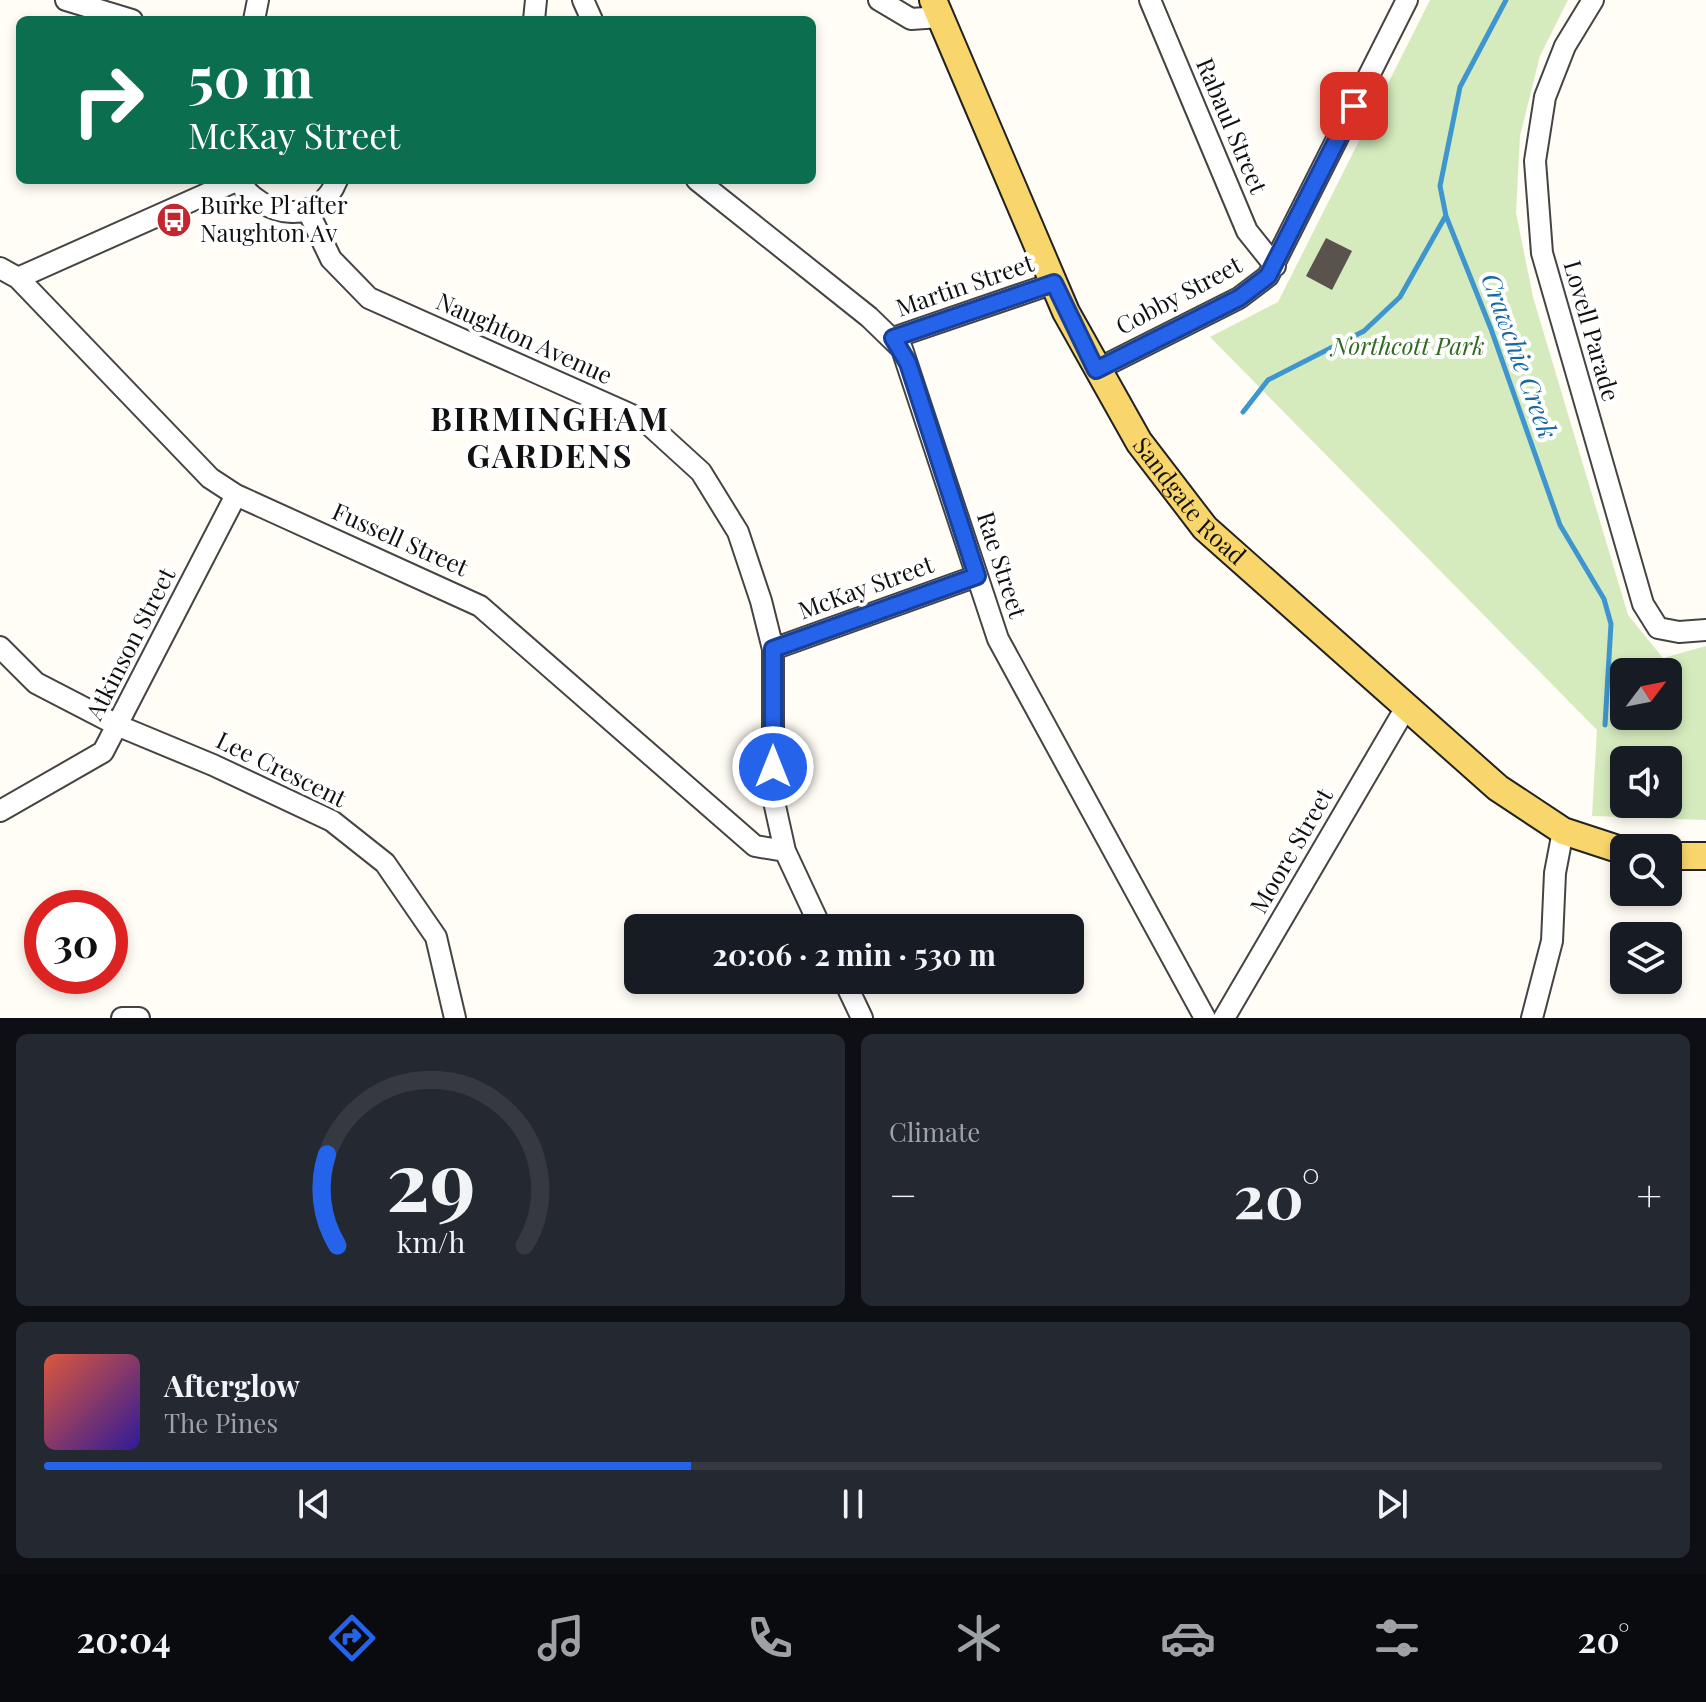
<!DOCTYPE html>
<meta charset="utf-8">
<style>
body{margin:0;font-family:"Playfair Display",serif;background:#242831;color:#f1f3f6;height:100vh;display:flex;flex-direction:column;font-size:30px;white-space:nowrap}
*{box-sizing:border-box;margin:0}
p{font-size:26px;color:#9ea1a6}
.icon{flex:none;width:44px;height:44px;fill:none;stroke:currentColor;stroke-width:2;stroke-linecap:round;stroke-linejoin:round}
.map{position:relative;height:1018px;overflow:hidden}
.drawer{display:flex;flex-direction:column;gap:16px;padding:16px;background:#0d0f14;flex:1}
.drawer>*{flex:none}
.hud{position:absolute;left:16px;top:16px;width:800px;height:168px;border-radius:12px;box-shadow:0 4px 12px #0003;background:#0b6e4f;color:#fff;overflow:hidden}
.needle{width:52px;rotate:58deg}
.buttons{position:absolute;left:1610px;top:658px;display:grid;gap:16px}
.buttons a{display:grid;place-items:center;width:72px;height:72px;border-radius:12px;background:#171b24;box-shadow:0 4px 12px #0003;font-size:40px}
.speed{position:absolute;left:24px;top:890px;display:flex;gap:16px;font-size:40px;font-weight:700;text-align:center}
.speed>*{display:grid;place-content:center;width:104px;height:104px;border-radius:50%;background:#171b24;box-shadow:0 4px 12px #0003;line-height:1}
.speed .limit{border:12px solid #d22;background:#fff;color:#111}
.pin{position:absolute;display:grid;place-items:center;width:68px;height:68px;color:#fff;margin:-34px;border-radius:16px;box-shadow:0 4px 12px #0006}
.me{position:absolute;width:88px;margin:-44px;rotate:0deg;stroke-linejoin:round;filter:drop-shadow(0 0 6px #0008)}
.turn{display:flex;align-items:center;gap:28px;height:168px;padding:0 40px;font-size:36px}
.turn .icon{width:104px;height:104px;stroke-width:2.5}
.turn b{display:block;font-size:56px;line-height:68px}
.big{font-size:60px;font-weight:700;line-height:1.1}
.drawer .card{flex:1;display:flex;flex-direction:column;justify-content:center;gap:12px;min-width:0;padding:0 28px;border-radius:12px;background:#242831}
.drawer .dial{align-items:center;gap:0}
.dial svg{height:208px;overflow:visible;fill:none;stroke:#363941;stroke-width:7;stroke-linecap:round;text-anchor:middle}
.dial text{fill:#f1f3f6;stroke:none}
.song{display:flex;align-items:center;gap:24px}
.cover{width:96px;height:96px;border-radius:12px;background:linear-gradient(135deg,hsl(10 70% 55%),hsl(250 70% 35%))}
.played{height:8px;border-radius:4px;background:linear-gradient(90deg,#2563eb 40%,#363941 40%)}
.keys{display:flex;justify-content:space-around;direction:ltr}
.heat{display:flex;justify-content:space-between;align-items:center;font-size:44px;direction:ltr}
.drawer .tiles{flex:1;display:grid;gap:16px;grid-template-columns:1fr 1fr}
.card:last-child{grid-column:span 2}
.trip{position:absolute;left:624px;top:914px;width:460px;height:80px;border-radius:12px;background:#171b24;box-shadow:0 4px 12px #0003;font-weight:700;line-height:80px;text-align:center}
.tabs{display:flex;height:128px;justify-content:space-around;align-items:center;background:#090b0e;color:#9ea1a6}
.tabs .icon{width:56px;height:56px}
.tabs .on{color:#2563eb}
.tabs b{font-size:36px;color:#f1f3f6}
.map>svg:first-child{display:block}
</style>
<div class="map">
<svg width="1706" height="1018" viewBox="0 0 1706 1018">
<rect width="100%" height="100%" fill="#fffdf5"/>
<!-- green -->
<path fill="#d5ebbd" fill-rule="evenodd" d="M 1430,0 L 1568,0 L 1540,56 L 1520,136 L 1516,213 L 1533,297 L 1628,615 L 1663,658 L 1706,646 L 1706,820 L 1592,816 L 1597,730 L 1210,337 L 1278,302 ZM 1624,672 L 1668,672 L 1668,716 L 1624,716 ZM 1624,760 L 1668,760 L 1668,804 L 1624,804 Z"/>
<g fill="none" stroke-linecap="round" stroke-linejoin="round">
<!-- stream -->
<path stroke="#3f96cf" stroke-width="5" d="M 1506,0 L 1460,87 L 1440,186 L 1446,216 L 1491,329 L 1560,525 L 1604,599 L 1611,624 L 1605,725
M 1243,412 L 1268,380 L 1364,331 L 1400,297 L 1445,217"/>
</g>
<!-- building -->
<path fill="#5a524d" d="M 1326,238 L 1352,251 L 1332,290 L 1306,276 Z"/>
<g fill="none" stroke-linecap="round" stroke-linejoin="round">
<defs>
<path id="minor" d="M 66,0 L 132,20
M 583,0 L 592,20
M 879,0 L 911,19 L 940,17
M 1150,0 L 1247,231 L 1275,266
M 1593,0 L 1565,46 L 1545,97 L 1535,161 L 1542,253 L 1643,604 L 1658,628 L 1679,632 L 1706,630
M 254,20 L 258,0
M 534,20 L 536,0
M 238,180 C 262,217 318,228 337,180
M 697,180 L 869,317 L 902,349 L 998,639 L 1205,1018
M 307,209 L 331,259 L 369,298 L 645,421 L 701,472 L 738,532 L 761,601 L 773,649 L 773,797 L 785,851 L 821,928
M 0,268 L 18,278 L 210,478 L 236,495 L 480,606 L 755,846 L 785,851
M 18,278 L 238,180
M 893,338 L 1054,283
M 1096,370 L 1239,298 L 1268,276 L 1407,0
M 0,647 L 36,683 L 119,726 L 213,765 L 332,821 L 385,863 L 436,937 L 455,1018
M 773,649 L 977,576
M 0,811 L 103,752 L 236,495
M 844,980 L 862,1018
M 122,1018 L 139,1018
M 1224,1018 L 1405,709
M 1532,1018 L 1552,941 L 1555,873 L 1563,831"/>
<g id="major">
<path id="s1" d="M 933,0 L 1066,312 L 1139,442 L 1205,528 L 1498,788 L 1563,831 L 1624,851"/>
<path d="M 1668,856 L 1706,856"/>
</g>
</defs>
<!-- minor casing -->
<use href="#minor" stroke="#444" stroke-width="24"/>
<!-- major casing -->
<use href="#major" stroke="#222" stroke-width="30"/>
<!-- minor -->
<use href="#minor" stroke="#fff" stroke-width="20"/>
<!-- major -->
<use href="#major" stroke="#f9d66b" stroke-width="26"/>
</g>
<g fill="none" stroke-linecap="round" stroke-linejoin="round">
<defs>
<path id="route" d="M 773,767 L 773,649 L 977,576 L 908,363 L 893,338 L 1054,283 L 1096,370 L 1239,298 L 1268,276 L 1354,106"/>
</defs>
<!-- route casing -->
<use href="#route" stroke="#184099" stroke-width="20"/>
<!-- route -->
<use href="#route" stroke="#2563eb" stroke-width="14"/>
</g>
<!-- icons -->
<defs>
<symbol id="bus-disc" viewBox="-11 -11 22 22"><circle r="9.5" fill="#c4262e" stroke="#fff"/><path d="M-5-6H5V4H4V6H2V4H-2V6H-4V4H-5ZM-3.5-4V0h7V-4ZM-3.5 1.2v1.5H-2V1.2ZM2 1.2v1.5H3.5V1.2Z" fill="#fff"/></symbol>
</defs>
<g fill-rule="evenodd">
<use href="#bus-disc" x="154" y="200" width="40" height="40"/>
</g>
<g text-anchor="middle" stroke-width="8" stroke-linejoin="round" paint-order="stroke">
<!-- street labels -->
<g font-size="24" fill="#111" stroke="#fff">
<text transform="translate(1231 126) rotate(67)" y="8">Rabaul Street</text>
<text transform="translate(965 286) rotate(-19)" y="8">Martin Street</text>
<text transform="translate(1179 296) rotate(-28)" y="8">Cobby Street</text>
<text transform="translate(1591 331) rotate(74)" y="8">Lovell Parade</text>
<text transform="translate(524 339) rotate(24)" y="8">Naughton Avenue</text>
<text dy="8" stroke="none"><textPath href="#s1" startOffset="566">Sandgate Road</textPath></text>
<text transform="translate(400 540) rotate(24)" y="8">Fussell Street</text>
<text transform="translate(1001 565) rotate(72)" y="8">Rae Street</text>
<text transform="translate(866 588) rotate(-20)" y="8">McKay Street</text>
<text transform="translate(131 644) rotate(-63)" y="8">Atkinson Street</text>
<text transform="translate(281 770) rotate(26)" y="8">Lee Crescent</text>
<text transform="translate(1292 851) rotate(-60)" y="8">Moore Street</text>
</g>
<!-- poi labels -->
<g font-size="24" fill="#111" stroke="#fff" text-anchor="start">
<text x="200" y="214">Burke Pl after<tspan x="200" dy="28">Naughton Av</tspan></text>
</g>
<!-- park labels -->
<g font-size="24" font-style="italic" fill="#2f6b1f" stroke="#fff">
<text x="1408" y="355">Northcott Park</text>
</g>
<!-- water labels -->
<g font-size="26" font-style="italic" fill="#1768a6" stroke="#fff">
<text transform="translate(1519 356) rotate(70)" y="9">Crawchie Creek</text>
</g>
<!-- district labels -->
<g font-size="32" font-weight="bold" letter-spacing="2" fill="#111" stroke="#fff">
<text x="550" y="431">BIRMINGHAM<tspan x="550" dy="37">GARDENS</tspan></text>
</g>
</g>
</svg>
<div class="buttons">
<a><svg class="needle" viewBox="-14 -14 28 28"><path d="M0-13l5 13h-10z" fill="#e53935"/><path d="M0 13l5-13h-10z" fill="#9ea1a6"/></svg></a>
<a><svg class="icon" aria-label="sound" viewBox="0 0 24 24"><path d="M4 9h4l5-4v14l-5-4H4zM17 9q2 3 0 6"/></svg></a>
<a><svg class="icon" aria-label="search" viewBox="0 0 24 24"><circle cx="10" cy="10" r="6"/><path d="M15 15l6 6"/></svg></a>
<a><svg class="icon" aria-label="layers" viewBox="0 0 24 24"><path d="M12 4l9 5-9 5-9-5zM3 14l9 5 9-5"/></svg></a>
</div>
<div class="speed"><div class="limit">30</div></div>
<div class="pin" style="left:1354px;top:106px;background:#d93025"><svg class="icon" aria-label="arrive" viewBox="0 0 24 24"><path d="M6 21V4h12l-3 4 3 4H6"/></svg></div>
<svg class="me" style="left:773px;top:767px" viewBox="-20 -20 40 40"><circle r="17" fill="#2563eb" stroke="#fff" stroke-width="3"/><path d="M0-11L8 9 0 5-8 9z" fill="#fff"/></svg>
<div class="trip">20:06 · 2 min · 530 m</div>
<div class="hud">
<div class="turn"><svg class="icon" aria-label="right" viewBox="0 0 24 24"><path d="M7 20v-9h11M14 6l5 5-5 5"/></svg><div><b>50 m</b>McKay Street</div></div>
</div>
</div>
<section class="drawer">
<div class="tiles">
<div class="card dial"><svg viewBox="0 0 100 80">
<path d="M14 69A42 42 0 1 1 86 69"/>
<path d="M14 69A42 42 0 0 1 10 34" stroke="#2563eb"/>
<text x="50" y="56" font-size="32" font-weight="700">29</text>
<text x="50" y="72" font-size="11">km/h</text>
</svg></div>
<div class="card"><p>Climate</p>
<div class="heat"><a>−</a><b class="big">20°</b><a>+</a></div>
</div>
<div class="card">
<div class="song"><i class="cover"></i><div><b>Afterglow</b><p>The Pines</p></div></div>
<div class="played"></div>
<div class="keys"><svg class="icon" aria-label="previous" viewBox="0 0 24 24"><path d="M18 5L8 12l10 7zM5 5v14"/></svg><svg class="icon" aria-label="pause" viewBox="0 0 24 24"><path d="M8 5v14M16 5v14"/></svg><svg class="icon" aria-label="next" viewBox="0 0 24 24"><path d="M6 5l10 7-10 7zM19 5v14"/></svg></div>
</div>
</div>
</section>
<nav class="tabs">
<b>20:04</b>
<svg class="icon on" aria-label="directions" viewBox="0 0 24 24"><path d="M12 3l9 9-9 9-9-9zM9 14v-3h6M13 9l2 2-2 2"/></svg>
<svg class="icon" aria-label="music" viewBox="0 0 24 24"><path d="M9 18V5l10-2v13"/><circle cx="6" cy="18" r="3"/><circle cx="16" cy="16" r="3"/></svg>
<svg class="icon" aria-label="phone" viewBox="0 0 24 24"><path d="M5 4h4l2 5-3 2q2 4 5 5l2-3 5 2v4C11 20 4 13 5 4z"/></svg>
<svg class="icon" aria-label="climate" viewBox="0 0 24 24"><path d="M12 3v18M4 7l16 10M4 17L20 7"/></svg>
<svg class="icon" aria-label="car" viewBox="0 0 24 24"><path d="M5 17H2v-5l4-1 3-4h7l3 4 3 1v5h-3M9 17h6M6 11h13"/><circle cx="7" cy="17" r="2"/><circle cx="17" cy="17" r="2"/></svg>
<svg class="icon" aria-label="filters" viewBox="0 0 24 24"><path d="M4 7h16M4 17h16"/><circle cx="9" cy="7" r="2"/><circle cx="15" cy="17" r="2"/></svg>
<b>20°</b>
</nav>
